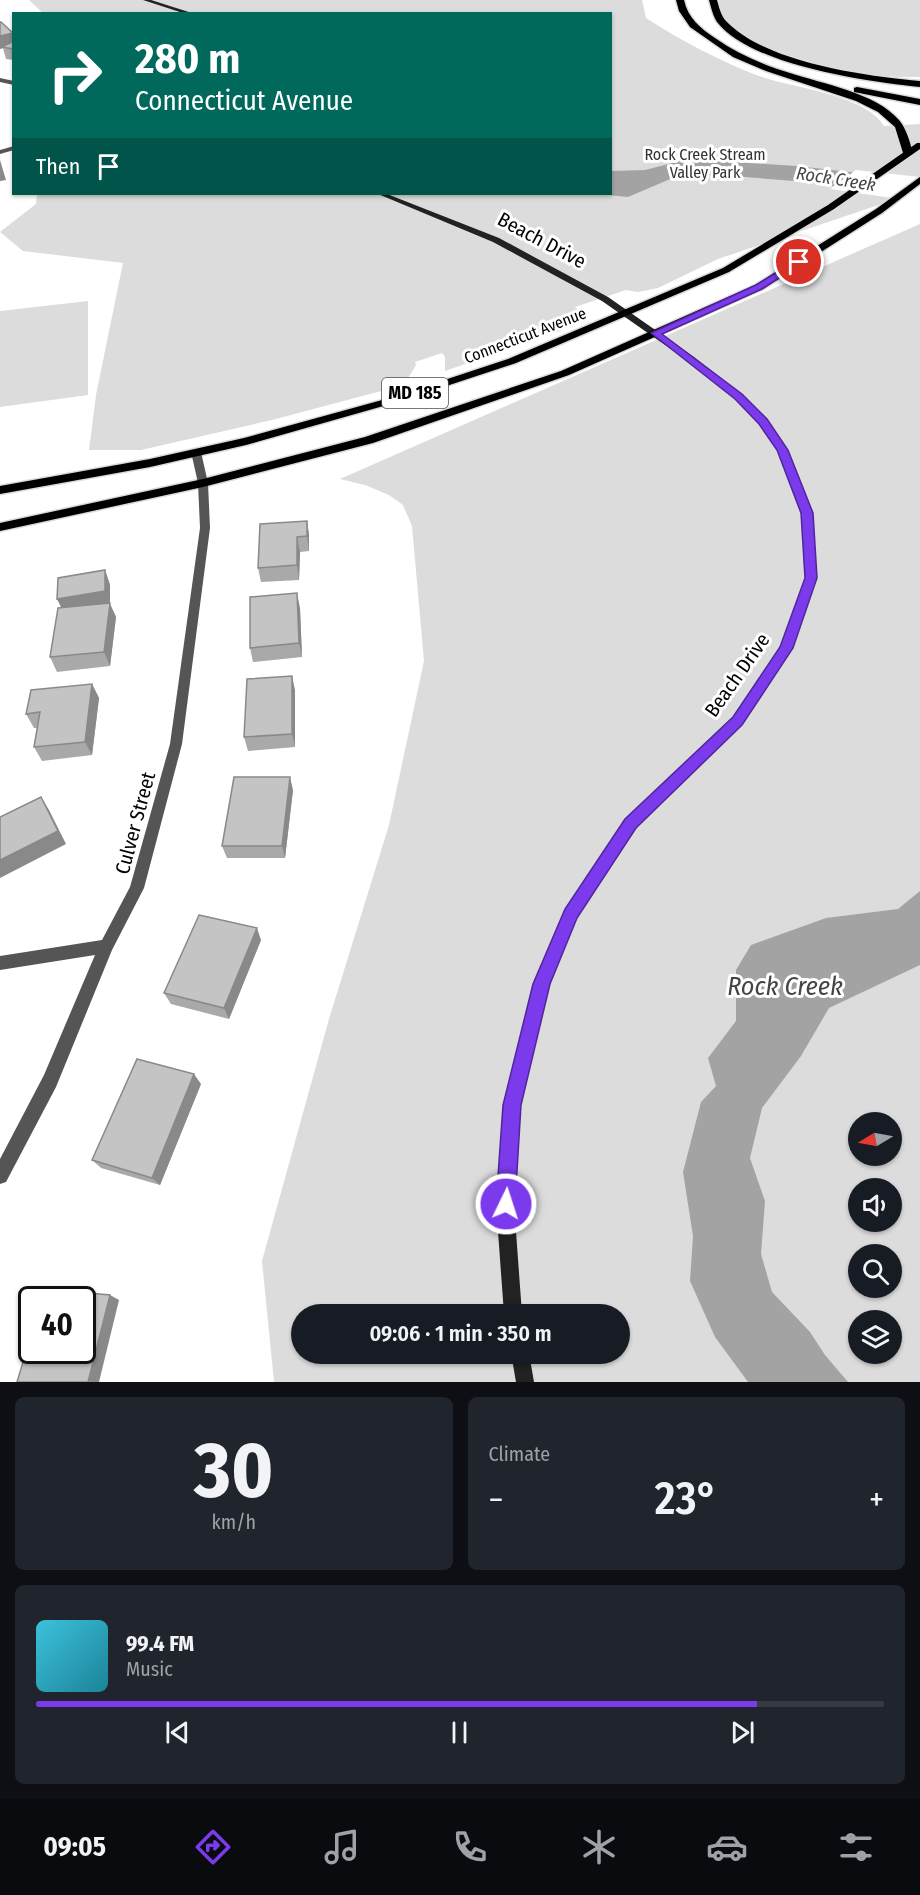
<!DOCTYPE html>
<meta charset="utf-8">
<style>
body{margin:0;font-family:"Fira Sans Condensed",sans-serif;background:#20242c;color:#f1f3f6;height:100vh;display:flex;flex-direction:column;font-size:22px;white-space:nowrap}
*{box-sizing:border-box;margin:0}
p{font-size:20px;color:#9ea1a6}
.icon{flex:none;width:33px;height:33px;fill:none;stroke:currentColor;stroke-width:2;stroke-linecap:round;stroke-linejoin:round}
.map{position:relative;height:1382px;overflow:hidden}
.side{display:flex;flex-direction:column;gap:15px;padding:15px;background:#0d0f14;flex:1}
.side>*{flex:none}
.banner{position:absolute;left:12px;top:12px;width:600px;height:183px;border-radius:0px;box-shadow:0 2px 4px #0004;background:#00695c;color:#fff;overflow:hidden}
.needle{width:39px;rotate:260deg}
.buttons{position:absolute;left:848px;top:1112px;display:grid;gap:12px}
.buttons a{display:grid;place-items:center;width:54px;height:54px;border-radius:50%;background:#171b24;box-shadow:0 2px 4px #0004;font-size:30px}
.speed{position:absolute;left:18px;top:1286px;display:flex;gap:12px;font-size:30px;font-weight:700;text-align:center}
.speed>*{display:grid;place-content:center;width:78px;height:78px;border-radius:50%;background:#171b24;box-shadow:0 2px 4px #0004;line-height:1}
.speed .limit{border:3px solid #111;border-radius:9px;background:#fff;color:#111}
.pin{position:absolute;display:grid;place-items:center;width:51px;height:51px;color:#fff;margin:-26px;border:3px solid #fff;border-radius:50%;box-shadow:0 2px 6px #0007}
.me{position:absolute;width:66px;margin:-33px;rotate:4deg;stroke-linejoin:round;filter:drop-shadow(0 0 4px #0008)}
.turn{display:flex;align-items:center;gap:21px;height:126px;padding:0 24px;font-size:27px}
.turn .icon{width:78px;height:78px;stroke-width:2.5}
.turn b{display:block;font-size:42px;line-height:51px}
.then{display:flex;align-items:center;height:57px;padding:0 24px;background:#0003;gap:12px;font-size:22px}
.big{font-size:45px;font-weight:600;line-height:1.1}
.side .card{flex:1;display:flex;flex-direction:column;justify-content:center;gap:9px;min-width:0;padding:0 21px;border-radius:9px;background:#20242c}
.side .dial{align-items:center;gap:0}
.dial b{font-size:78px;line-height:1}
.song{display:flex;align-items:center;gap:18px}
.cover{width:72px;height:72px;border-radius:9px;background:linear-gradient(135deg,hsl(190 70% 55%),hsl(190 70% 35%))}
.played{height:6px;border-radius:3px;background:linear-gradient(90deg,#7c3aed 85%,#363941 85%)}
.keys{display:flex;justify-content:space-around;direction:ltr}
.heat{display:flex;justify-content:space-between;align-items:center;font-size:33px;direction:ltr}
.side .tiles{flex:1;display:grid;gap:15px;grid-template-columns:1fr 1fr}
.card:last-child{grid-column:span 2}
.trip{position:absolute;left:291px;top:1304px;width:339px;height:60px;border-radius:30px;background:#171b24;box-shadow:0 2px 4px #0004;font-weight:600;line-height:60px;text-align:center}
.dock{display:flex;height:96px;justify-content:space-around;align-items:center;background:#090b0e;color:#9ea1a6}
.dock .icon{width:42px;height:42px}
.dock .selected{color:#7c3aed}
.dock b{font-size:27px;color:#f1f3f6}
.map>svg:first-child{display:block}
</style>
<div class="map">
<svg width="920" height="1382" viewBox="0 0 920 1382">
<rect width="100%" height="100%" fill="#fff"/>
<!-- green -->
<path fill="#dcdcdc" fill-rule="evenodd" d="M 29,0 L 642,0 L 646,18 C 682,41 719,61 759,76 C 793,88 866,95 884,126 L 920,124 L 920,191 L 718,259 L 658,288 L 638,292 L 626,290 L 575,307 L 579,311 L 577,320 L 561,331 L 445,371 L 445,357 L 442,353 L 415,362 L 416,365 L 404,385 L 272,420 L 141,450 L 89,450 L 96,395 L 123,263 L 23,251 L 0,232 L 36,204 L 37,194 L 610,194 L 610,14 L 44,14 Z
M 719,0 L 920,0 L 920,77 C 908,77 895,77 883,76 C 843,73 740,50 720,14 C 719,10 719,4 719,0 Z
M 920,224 L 920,1382 L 274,1382 L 262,1261 L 329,1019 L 389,825 L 424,661 L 412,526 L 403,505 L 389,495 L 365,485 L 340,479 ZM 858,1122 L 891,1122 L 891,1155 L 858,1155 ZM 858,1188 L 891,1188 L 891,1221 L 858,1221 ZM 858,1254 L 891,1254 L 891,1287 L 858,1287 ZM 302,1314 L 620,1314 L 620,1353 L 302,1353 ZM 858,1320 L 891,1320 L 891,1353 L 858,1353 Z
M 88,301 L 88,395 L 0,407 L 0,311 Z"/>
<!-- water -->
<path fill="#a3a3a3" d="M 688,159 L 797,166 L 920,180 L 920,199 L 807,182 L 720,175 L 675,177 L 628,197 L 598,194 L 610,194 L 611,171 L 645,170 Z
M 920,891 L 920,965 L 829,1008 L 801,1056 L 762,1108 L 750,1158 L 765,1201 L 761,1254 L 772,1292 L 810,1332 L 825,1355 L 848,1382 L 748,1382 L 715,1337 L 690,1281 L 693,1236 L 683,1172 L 701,1102 L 716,1086 L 708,1058 L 736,1021 L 736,970 L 751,945 L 826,918 L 898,909 Z"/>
<!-- pier -->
<path fill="#fff" d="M 856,170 L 920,177 L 920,202 L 830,189 Z"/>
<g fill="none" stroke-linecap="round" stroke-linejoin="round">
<defs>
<path id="primary" d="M 917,143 L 920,143 L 920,149 L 834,209 L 729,272 L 516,363 L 401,401 L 246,445 L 150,467 L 0,494 L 0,486 L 150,459 L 244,438 L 393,397 L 508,359 L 723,268 L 828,205 Z
M 920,177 L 920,184 L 882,213 L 763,289 L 569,375 L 373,443 L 203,487 L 0,531 L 0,523 L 203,479 L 365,437 L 561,371 L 755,285 L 876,209 Z"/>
<path id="highway" d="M 676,0 L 684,0 C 688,18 700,28 715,38 C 738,54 763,65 790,73 C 823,84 876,93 899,120 C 907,130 910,142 913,154 L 904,156 L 895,127 L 878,112 L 856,101 L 766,71 L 733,57 L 690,27 L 679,11 Z
M 709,0 L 717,0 C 719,7 721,16 726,21 C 766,63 864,76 920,81 L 920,87 C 868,82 750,65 717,22 C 713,16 711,7 709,0 Z
M 857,87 L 920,99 L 920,105 L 854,92 L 854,88 Z"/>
</defs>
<!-- primary casing -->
<use href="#primary" stroke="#dbdbdb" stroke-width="3"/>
<!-- highway casing -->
<use href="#highway" stroke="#dbdbdb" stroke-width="3"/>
<!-- street -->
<path fill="#555" fill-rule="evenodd" d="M 0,78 L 14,81 L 14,85 L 0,82 Z
M 14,146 L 14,150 L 0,154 L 0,150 Z
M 196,449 L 201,452 L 208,483 L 210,528 L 182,744 L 144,888 L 112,950 L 56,1087 L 6,1182 L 0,1184 L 0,1159 L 44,1075 L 95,955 L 0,970 L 0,956 L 102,940 L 130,887 L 170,744 L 200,528 L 198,483 L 191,452 Z"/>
<!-- secondary -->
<path fill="#222" fill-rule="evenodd" d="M 143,0 L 151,0 L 195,14 L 186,14 Z
M 378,194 L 387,194 L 499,238 L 608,297 L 694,357 L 741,394 L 766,420 L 788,450 L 812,513 L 816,578 L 790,651 L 742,724 L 636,828 L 577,918 L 549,984 L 520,1105 L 514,1204 L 522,1314 L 504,1314 L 496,1204 L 504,1105 L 535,984 L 566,909 L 626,820 L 734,718 L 781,647 L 806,578 L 802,513 L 778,450 L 760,424 L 735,398 L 688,361 L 602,301 L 493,242 Z
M 511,1353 L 529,1353 L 534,1382 L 516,1382 Z"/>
<!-- primary -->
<use href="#primary" fill="#000" fill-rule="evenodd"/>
<!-- highway -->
<use href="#highway" fill="#000" fill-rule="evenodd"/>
</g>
<!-- wall -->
<path fill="#a9a9a9" d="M 0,22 L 14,34 L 14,60 L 6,59 L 3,48 L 0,49 Z
M 307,521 L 309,535 L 309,551 L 300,552 L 299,580 L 261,582 L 258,568 Z
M 105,570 L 110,585 L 110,604 L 116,617 L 110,666 L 57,672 L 50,657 Z
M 300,608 L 302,657 L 253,662 L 250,648 Z
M 92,684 L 99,698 L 92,755 L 42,761 L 34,747 L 37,728 L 34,728 L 26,714 Z
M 295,690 L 295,747 L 248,751 L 244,737 Z
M 293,790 L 285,858 L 227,858 L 222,846 Z
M 261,940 L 229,1019 L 171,1004 L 164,993 Z
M 201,1084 L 160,1185 L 101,1168 L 92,1160 Z"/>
<!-- shaded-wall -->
<path fill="#898989" d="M 13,33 L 14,46 L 2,47 L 3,48 L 0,49 L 0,36 Z
M 0,160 L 6,180 L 0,181 Z
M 307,521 L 309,535 L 309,551 L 307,536 Z
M 297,537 L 300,552 L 299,580 L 297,565 Z
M 105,570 L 110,585 L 110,604 L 116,617 L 110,666 L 104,652 L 64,613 L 57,599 Z
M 297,593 L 300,608 L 302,657 L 299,643 Z
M 292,676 L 295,690 L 295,747 L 292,734 Z
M 92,684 L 99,698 L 92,755 L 85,742 Z
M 290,777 L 293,790 L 285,858 L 282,846 Z
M 41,797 L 49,810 L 66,844 L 0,878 L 0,860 Z
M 257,928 L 261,940 L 229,1019 L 224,1008 Z
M 194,1074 L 201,1084 L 160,1185 L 152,1178 Z
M 110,1295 L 119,1300 L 99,1382 L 88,1382 Z"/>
<!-- building -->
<path fill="#c4c4c4" stroke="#898989" stroke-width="1.5" d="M 0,22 L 1,22 L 13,33 L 0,36 Z
M 14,41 L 14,49 L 2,47 Z
M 307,521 L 307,536 L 297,537 L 297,565 L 258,568 L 260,524 Z
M 105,570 L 105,591 L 57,599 L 58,578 Z
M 297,593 L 299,643 L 250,648 L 250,597 Z
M 110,603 L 104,652 L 50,657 L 58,608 Z
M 292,676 L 292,734 L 244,737 L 247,679 Z
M 92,684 L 85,742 L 34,747 L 40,712 L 26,714 L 31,690 Z
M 234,777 L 290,777 L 282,846 L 222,846 Z
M 41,797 L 58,831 L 0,860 L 0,817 Z
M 199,915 L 257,928 L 224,1008 L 164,993 Z
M 137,1059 L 194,1074 L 152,1178 L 92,1160 Z
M 44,1289 L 110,1295 L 88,1382 L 17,1382 L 32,1332 L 32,1350 L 82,1350 L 82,1299 L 41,1299 Z"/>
<!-- route -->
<path fill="#7c3aed" stroke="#51269a" stroke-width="1.5" d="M 799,259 L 802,260 L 802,263 L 762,289 L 662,334 L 742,394 L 767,419 L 788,450 L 813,513 L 817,578 L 793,648 L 742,725 L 636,828 L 577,918 L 550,984 L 521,1105 L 515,1204 L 512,1211 L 506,1214 L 499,1211 L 496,1204 L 503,1105 L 533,984 L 565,909 L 625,819 L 733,717 L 780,647 L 805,578 L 801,513 L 777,450 L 759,424 L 735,399 L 651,333 L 756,285 Z"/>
<g text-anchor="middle" stroke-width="6" stroke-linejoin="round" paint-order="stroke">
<!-- far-park labels -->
<g font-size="16" fill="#333" stroke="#fff">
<text x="705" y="160">Rock Creek Stream<tspan x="705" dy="18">Valley Park</tspan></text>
</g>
<!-- far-street labels -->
<g font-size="16" fill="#000" stroke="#fff">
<text transform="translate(525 335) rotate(-21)" y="6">Connecticut Avenue</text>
</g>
<!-- far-water labels -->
<g font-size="18" font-style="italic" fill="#444" stroke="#fff">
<text transform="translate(836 179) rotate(9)" y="6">Rock Creek</text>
</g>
<!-- shield labels -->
<rect fill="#fff" stroke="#4c4c4c" stroke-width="1.5" x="382" y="378" width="66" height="30" rx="4.5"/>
<g font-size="18" font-weight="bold" fill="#000">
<text x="415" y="399">MD 185</text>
</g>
<!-- street labels -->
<g font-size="20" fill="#000" stroke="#fff">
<text transform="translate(542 240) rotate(28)" y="7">Beach Drive</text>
<text transform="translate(737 675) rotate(-55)" y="7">Beach Drive</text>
<text transform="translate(135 823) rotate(-75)" y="7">Culver Street</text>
</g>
<!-- near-water labels -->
<g font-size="26" font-style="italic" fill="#444" stroke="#fff">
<text x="785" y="995">Rock Creek</text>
</g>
</g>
</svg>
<div class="buttons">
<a><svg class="needle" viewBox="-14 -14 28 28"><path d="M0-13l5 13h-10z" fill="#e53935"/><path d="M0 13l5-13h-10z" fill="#9ea1a6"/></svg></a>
<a><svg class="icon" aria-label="sound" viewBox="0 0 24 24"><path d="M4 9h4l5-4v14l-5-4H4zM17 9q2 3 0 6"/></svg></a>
<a><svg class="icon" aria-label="search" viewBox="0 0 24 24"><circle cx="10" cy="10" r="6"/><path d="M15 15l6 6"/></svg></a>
<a><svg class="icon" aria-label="layers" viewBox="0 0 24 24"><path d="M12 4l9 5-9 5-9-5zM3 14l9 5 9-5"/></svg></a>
</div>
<div class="speed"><div class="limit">40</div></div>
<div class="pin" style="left:799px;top:262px;background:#d93025"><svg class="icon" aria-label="arrive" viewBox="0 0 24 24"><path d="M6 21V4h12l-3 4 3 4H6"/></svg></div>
<svg class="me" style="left:506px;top:1204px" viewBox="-20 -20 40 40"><circle r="17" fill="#7c3aed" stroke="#fff" stroke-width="3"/><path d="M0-11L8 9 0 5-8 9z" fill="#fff"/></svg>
<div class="trip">09:06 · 1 min · 350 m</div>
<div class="banner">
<div class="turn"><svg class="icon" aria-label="right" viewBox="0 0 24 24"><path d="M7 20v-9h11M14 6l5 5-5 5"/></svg><div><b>280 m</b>Connecticut Avenue</div></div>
<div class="then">Then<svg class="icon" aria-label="arrive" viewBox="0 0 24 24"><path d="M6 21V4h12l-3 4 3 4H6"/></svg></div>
</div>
</div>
<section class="side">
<div class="tiles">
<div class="card dial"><b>30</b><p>km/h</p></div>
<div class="card"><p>Climate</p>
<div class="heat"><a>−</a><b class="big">23°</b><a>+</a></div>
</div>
<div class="card">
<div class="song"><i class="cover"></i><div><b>99.4 FM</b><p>Music</p></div></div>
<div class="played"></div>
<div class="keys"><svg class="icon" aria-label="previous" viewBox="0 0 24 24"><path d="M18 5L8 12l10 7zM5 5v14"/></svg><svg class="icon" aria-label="pause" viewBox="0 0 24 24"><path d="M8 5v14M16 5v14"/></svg><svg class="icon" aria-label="next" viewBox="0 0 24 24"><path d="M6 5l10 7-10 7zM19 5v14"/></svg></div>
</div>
</div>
</section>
<nav class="dock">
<b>09:05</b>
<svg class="icon selected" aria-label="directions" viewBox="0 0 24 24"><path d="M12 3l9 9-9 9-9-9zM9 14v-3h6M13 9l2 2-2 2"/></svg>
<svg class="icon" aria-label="music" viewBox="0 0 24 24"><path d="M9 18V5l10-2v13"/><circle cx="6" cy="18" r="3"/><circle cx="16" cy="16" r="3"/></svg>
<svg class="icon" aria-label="phone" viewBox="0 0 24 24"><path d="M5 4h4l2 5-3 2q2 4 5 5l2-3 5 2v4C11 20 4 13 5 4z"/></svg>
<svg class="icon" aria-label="climate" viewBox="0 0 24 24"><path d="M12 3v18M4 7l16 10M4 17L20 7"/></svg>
<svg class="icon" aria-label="car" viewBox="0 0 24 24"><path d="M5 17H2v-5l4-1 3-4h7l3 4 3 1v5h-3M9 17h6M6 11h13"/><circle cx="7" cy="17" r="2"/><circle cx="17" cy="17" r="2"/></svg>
<svg class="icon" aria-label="filters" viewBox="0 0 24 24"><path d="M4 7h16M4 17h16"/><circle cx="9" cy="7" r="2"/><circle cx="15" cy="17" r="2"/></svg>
</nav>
